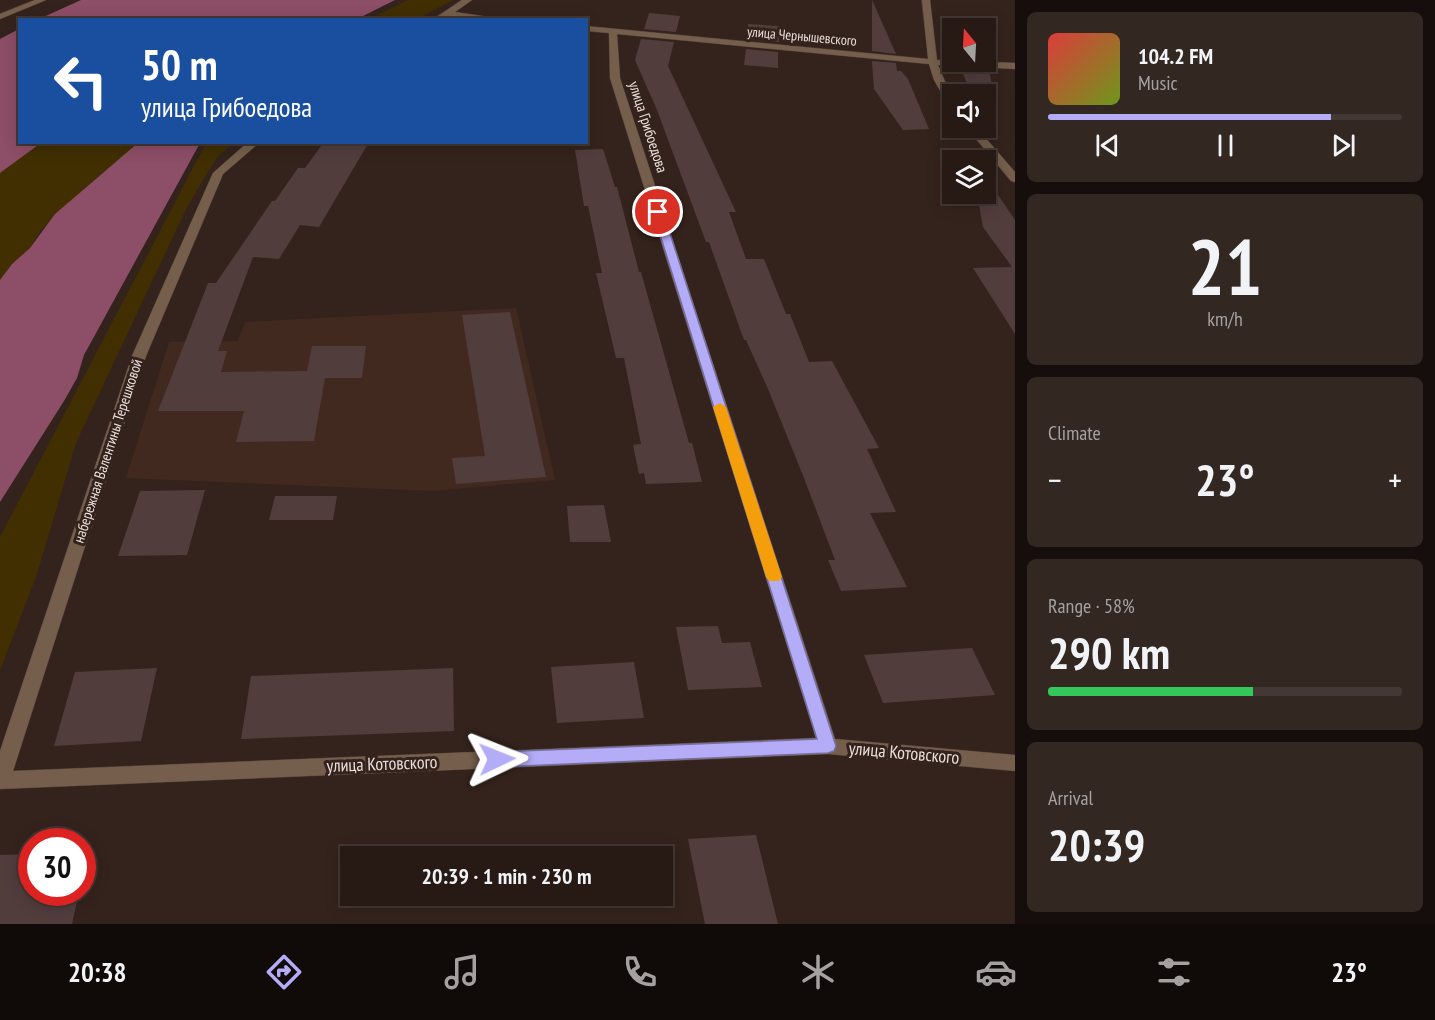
<!DOCTYPE html>
<meta charset="utf-8">
<style>
body{margin:0;font-family:"PT Sans Narrow",sans-serif;background:#332722;color:#f1f3f6;height:100vh;display:flex;flex-direction:column;font-size:22px;white-space:nowrap}
*{box-sizing:border-box;margin:0}
p{font-size:20px;color:#a4a1a0}
.icon{flex:none;width:33px;height:33px;fill:none;stroke:currentColor;stroke-width:2;stroke-linecap:round;stroke-linejoin:round}
.map{position:relative;flex:1;overflow:hidden}
.side{display:flex;flex-direction:column;gap:12px;padding:12px;background:#150e0c;width:420px}
.side>*{flex:none}
.top-card{position:absolute;left:18px;top:18px;width:570px;height:126px;border-radius:0px;box-shadow:0 3px 15px #0003,0 0 0 2px #433834;background:#1a4fa0;color:#fff;overflow:hidden}
.needle{width:39px;rotate:342deg}
.tools{position:absolute;left:942px;top:18px;display:grid;gap:12px}
.tools a{display:grid;place-items:center;width:54px;height:54px;border-radius:0px;background:#271a15;box-shadow:0 3px 15px #0003,0 0 0 2px #433834;font-size:30px}
.speed{position:absolute;left:18px;top:828px;display:flex;gap:12px;font-size:30px;font-weight:700;text-align:center}
.speed>*{display:grid;place-content:center;width:78px;height:78px;border-radius:50%;background:#271a15;box-shadow:0 3px 15px #0003,0 0 0 2px #433834;line-height:1}
.speed .limit{border:9px solid #d22;background:#fff;color:#111}
.pin{position:absolute;display:grid;place-items:center;width:51px;height:51px;color:#fff;margin:-26px;border:3px solid #fff;border-radius:50%;box-shadow:0 2px 6px #0007}
.me{position:absolute;width:66px;margin:-33px;rotate:88deg;stroke-linejoin:round;filter:drop-shadow(0 0 4px #0008)}
.turn{display:flex;align-items:center;gap:21px;height:126px;padding:0 24px;font-size:27px}
.turn .icon{width:78px;height:78px;stroke-width:2.5}
.turn b{display:block;font-size:42px;line-height:51px}
.big{font-size:45px;font-weight:600;line-height:1.1}
.side .card{flex:1;display:flex;flex-direction:column;justify-content:center;gap:9px;min-width:0;padding:0 21px;border-radius:9px;background:#332722}
.side .dial{align-items:center;gap:0}
.dial b{font-size:78px;line-height:1}
.song{display:flex;align-items:center;gap:18px}
.cover{width:72px;height:72px;border-radius:9px;background:linear-gradient(135deg,hsl(0 70% 55%),hsl(80 70% 35%))}
.played{height:6px;border-radius:3px;background:linear-gradient(90deg,#b5acf8 80%,#433834 80%)}
.keys{display:flex;justify-content:space-around;direction:ltr}
.heat{display:flex;justify-content:space-between;align-items:center;font-size:33px;direction:ltr}
.charge{height:9px;border-radius:4px;background:linear-gradient(90deg,#34c759 58%,#433834 0)}
.trip{position:absolute;left:340px;top:846px;width:333px;height:60px;border-radius:0px;background:#271a15;box-shadow:0 3px 15px #0003,0 0 0 2px #433834;font-weight:600;line-height:60px;text-align:center}
.menu{display:flex;height:96px;justify-content:space-around;align-items:center;background:#100a08;color:#a4a1a0}
.menu .icon{width:42px;height:42px}
.menu .current{color:#b5acf8}
.menu b{font-size:27px;color:#f1f3f6}
main{display:flex;flex:1;min-height:0}
.map>svg:first-child{display:block}
</style>
<main>
<div class="map">
<svg width="1015" height="924" viewBox="0 0 1015 924">
<rect width="100%" height="100%" fill="#34231c"/>
<!-- built -->
<path fill="#412920" d="M 516,308 L 555,480 L 433,491 L 126,478 L 169,342 L 238,341 L 245,322 Z"/>
<!-- green -->
<path fill="#412f02" d="M 408,0 L 453,0 L 417,19 L 370,19 Z
M 41,143 L 139,143 L 88,185 L 41,230 L 30,248 L 12,264 L 0,280 L 0,173 Z
M 206,143 L 233,143 L 217,157 L 187,207 L 76,443 L 37,574 L 0,671 L 0,537 Z"/>
<!-- water -->
<path fill="#8d4e67" d="M 81,0 L 395,0 L 357,19 L 39,19 Z
M 19,29 L 20,142 L 41,143 L 0,173 L 0,39 Z
M 139,142 L 200,143 L 84,355 L 77,378 L 64,401 L 0,502 L 0,280 L 12,264 L 30,248 L 55,214 Z"/>
<!-- building -->
<path fill="#523d3d" d="M 872,0 L 896,54 L 872,51 Z
M 649,13 L 680,16 L 676,32 L 644,29 Z
M 748,24 L 779,26 L 779,42 L 747,39 Z
M 641,39 L 674,42 L 668,66 L 736,212 L 729,212 L 746,259 L 764,259 L 786,314 L 790,314 L 809,362 L 832,361 L 879,448 L 867,449 L 896,512 L 870,513 L 907,587 L 841,591 L 828,560 L 835,560 L 804,478 L 768,389 L 746,340 L 744,340 L 709,242 L 706,242 L 657,110 L 635,60 Z
M 746,49 L 778,52 L 778,68 L 744,65 Z
M 872,61 L 896,63 L 897,71 L 901,71 L 908,79 L 929,129 L 903,130 L 874,89 Z
M 961,68 L 989,70 L 992,85 L 967,84 Z
M 324,142 L 369,142 L 319,227 L 300,225 L 279,259 L 253,257 L 218,351 L 227,351 L 221,372 L 307,371 L 312,346 L 366,346 L 362,378 L 325,378 L 314,441 L 236,442 L 244,411 L 158,411 L 208,283 L 216,283 L 272,201 L 275,201 L 298,168 L 305,168 Z
M 603,149 L 615,187 L 617,187 L 639,272 L 641,272 L 689,443 L 692,443 L 702,482 L 646,484 L 644,473 L 639,474 L 633,445 L 641,444 L 624,358 L 616,358 L 596,273 L 602,273 L 588,206 L 584,206 L 575,150 Z
M 986,177 L 1015,220 L 1015,334 L 973,268 L 1012,267 L 983,227 L 977,194 L 986,194 Z
M 510,312 L 546,477 L 456,484 L 452,458 L 485,456 L 462,315 Z
M 205,490 L 187,555 L 118,556 L 140,491 Z
M 275,496 L 337,496 L 333,520 L 269,520 Z
M 604,505 L 611,542 L 570,542 L 567,506 Z
M 718,626 L 722,643 L 750,642 L 762,687 L 688,690 L 676,627 Z
M 972,648 L 995,695 L 883,703 L 864,655 Z
M 634,662 L 644,718 L 557,723 L 551,667 Z
M 157,668 L 141,741 L 54,746 L 75,672 Z
M 453,668 L 454,731 L 241,739 L 251,676 Z
M 756,835 L 778,924 L 705,924 L 688,839 Z
M 32,854 L 32,892 L 79,892 L 72,924 L 0,924 L 0,855 Z"/>
<g fill="none" stroke-linecap="round" stroke-linejoin="round">
<defs>
<path id="minor" d="M 35,0 L 46,0 L 0,19 L 0,14 Z
M 462,0 L 472,0 L 455,12 L 509,20 L 480,20 L 449,16 L 443,20 L 432,20 Z
M 922,0 L 930,0 L 937,60 L 1015,63 L 1015,69 L 938,65 L 952,98 L 952,107 L 949,106 L 934,80 L 929,64 L 617,34 L 620,78 L 835,739 L 1015,755 L 1015,771 L 828,754 L 0,789 L 0,751 L 132,356 L 213,173 L 248,142 L 260,142 L 223,174 L 146,356 L 13,771 L 816,738 L 610,78 L 609,33 L 586,31 L 586,26 L 928,59 Z
M 967,128 L 977,128 L 1015,172 L 1015,182 L 1011,181 Z"/>
</defs>
<!-- minor casing -->
<use href="#minor" stroke="#51413a" stroke-width="1"/>
<!-- minor -->
<use href="#minor" fill="#755f4c" fill-rule="evenodd"/>
</g>
<!-- route -->
<path fill="#b5acf8" stroke="#7670a1" stroke-width="1.5" d="M 654,209 L 663,212 L 836,746 L 834,751 L 828,753 L 497,767 L 491,765 L 488,759 L 491,754 L 497,752 L 817,739 L 653,212 Z"/>
<!-- slow -->
<path fill="#f59e0b" d="M 720,403 L 726,407 L 782,577 L 779,581 L 769,581 L 766,577 L 713,407 Z"/>
<g text-anchor="middle" stroke-width="6" stroke-linejoin="round" paint-order="stroke">
<!-- far-street labels -->
<g font-size="14" fill="#eaded9" stroke="#34231c">
<text transform="translate(802 36) rotate(5)" y="5">улица Чернышевского</text>
</g>
<!-- street labels -->
<g font-size="15" fill="#eaded9" stroke="#34231c">
<text transform="translate(648 127) rotate(72)" y="5">улица Грибоедова</text>
<text transform="translate(108 451) rotate(-72)" y="5">набережная Валентины Терешковой</text>
</g>
<!-- near-street labels -->
<g font-size="18" fill="#eaded9" stroke="#34231c">
<text transform="translate(904 753) rotate(5)" y="6">улица Котовского</text>
<text transform="translate(382 764) rotate(-2)" y="6">улица Котовского</text>
</g>
</g>
</svg>
<div class="tools">
<a><svg class="needle" viewBox="-14 -14 28 28"><path d="M0-13l5 13h-10z" fill="#e53935"/><path d="M0 13l5-13h-10z" fill="#a4a1a0"/></svg></a>
<a><svg class="icon" aria-label="sound" viewBox="0 0 24 24"><path d="M4 9h4l5-4v14l-5-4H4zM17 9q2 3 0 6"/></svg></a>
<a><svg class="icon" aria-label="layers" viewBox="0 0 24 24"><path d="M12 4l9 5-9 5-9-5zM3 14l9 5 9-5"/></svg></a>
</div>
<div class="speed"><div class="limit">30</div></div>
<div class="pin" style="left:658px;top:212px;background:#d93025"><svg class="icon" aria-label="arrive" viewBox="0 0 24 24"><path d="M6 21V4h12l-3 4 3 4H6"/></svg></div>
<svg class="me" style="left:497px;top:759px" viewBox="-20 -20 40 40"><path d="M0-17L14 15 0 8-14 15z" fill="#b5acf8" stroke="#fff" stroke-width="4"/></svg>
<div class="trip">20:39 · 1 min · 230 m</div>
<div class="top-card">
<div class="turn"><svg class="icon" aria-label="left" viewBox="0 0 24 24"><path d="M17 20v-9H6M10 6l-5 5 5 5"/></svg><div><b>50 m</b>улица Грибоедова</div></div>
</div>
</div>
<section class="side">
<div class="card">
<div class="song"><i class="cover"></i><div><b>104.2 FM</b><p>Music</p></div></div>
<div class="played"></div>
<div class="keys"><svg class="icon" aria-label="previous" viewBox="0 0 24 24"><path d="M18 5L8 12l10 7zM5 5v14"/></svg><svg class="icon" aria-label="pause" viewBox="0 0 24 24"><path d="M8 5v14M16 5v14"/></svg><svg class="icon" aria-label="next" viewBox="0 0 24 24"><path d="M6 5l10 7-10 7zM19 5v14"/></svg></div>
</div>
<div class="card dial"><b>21</b><p>km/h</p></div>
<div class="card"><p>Climate</p>
<div class="heat"><a>−</a><b class="big">23°</b><a>+</a></div>
</div>
<div class="card"><p>Range · 58%</p><b class="big">290 km</b><div class="charge"></div></div>
<div class="card"><p>Arrival</p><b class="big">20:39</b></div>
</section>
</main>
<nav class="menu">
<b>20:38</b>
<svg class="icon current" aria-label="directions" viewBox="0 0 24 24"><path d="M12 3l9 9-9 9-9-9zM9 14v-3h6M13 9l2 2-2 2"/></svg>
<svg class="icon" aria-label="music" viewBox="0 0 24 24"><path d="M9 18V5l10-2v13"/><circle cx="6" cy="18" r="3"/><circle cx="16" cy="16" r="3"/></svg>
<svg class="icon" aria-label="phone" viewBox="0 0 24 24"><path d="M5 4h4l2 5-3 2q2 4 5 5l2-3 5 2v4C11 20 4 13 5 4z"/></svg>
<svg class="icon" aria-label="climate" viewBox="0 0 24 24"><path d="M12 3v18M4 7l16 10M4 17L20 7"/></svg>
<svg class="icon" aria-label="car" viewBox="0 0 24 24"><path d="M5 17H2v-5l4-1 3-4h7l3 4 3 1v5h-3M9 17h6M6 11h13"/><circle cx="7" cy="17" r="2"/><circle cx="17" cy="17" r="2"/></svg>
<svg class="icon" aria-label="filters" viewBox="0 0 24 24"><path d="M4 7h16M4 17h16"/><circle cx="9" cy="7" r="2"/><circle cx="15" cy="17" r="2"/></svg>
<b>23°</b>
</nav>
